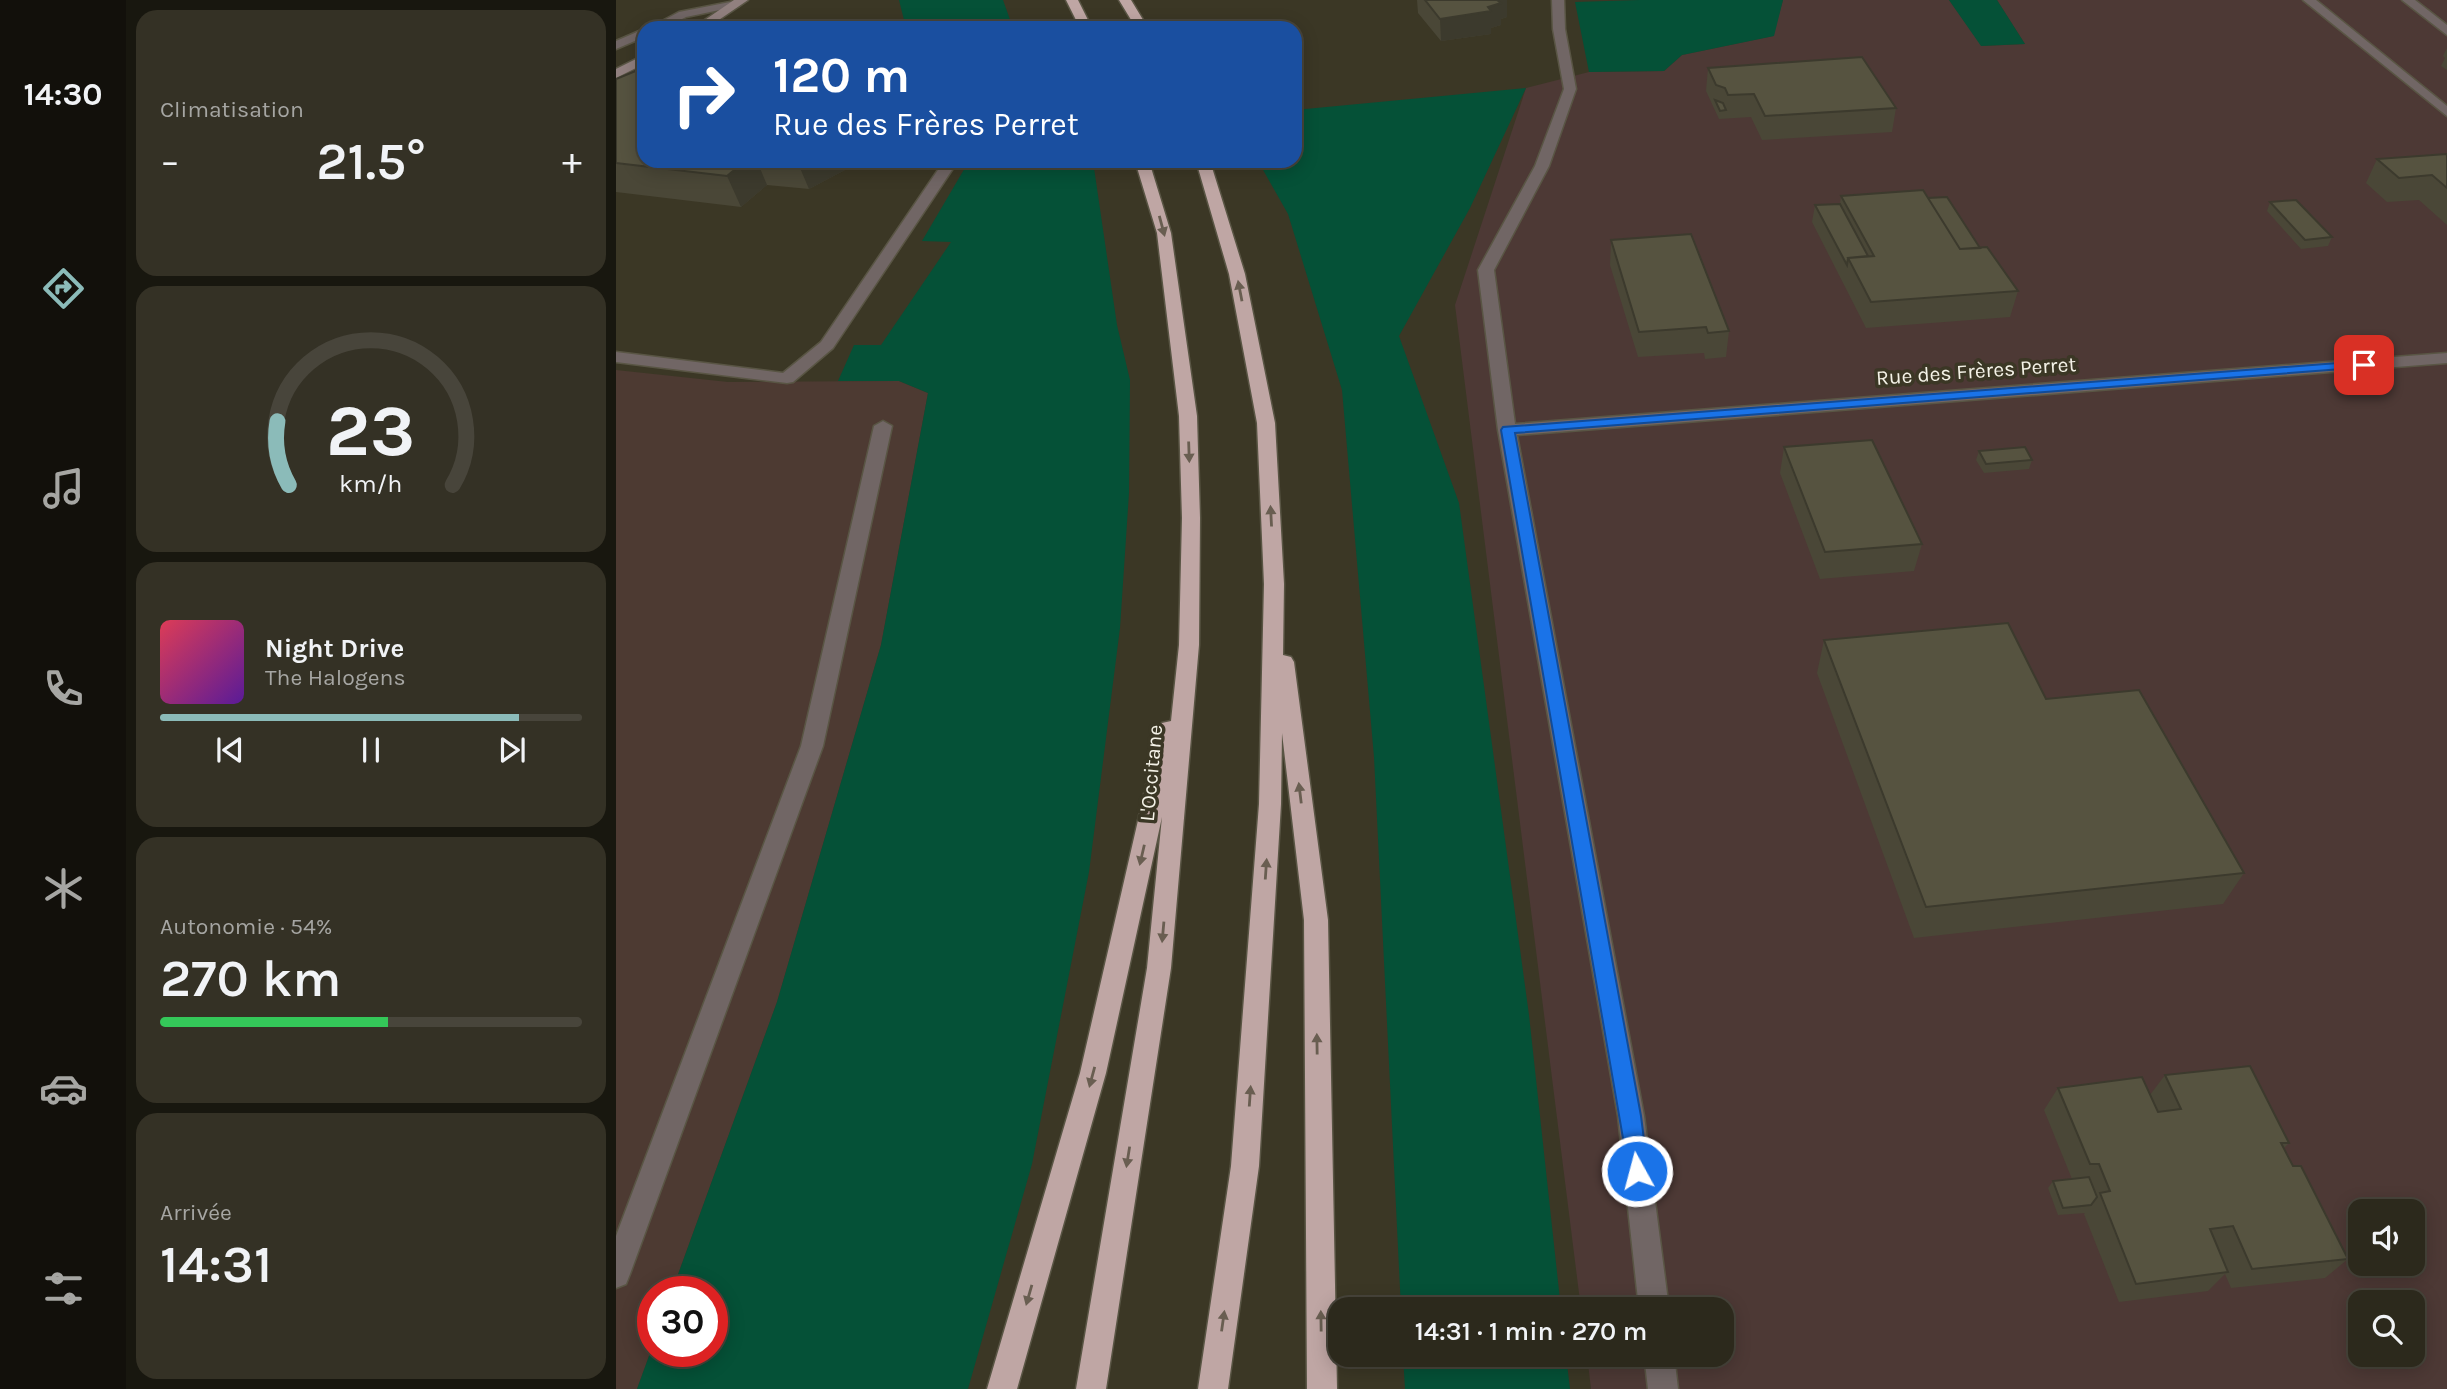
<!DOCTYPE html>
<html lang="fr">
<meta charset="utf-8">
<style>
body{margin:0;font-family:Karla,sans-serif;background:#343125;color:#f1f3f6;height:100vh;display:flex;flex-direction:column;font-size:26px;white-space:nowrap}
*{box-sizing:border-box;margin:0}
p{font-size:23px;color:#a6a6a3}
.icon{flex:none;width:38px;height:38px;fill:none;stroke:currentColor;stroke-width:2;stroke-linecap:round;stroke-linejoin:round}
.map{position:relative;flex:1;overflow:hidden}
.details{display:flex;flex-direction:column;gap:10px;padding:10px;background:#18170f;width:490px}
.details>*{flex:none}
.hud{position:absolute;left:21px;top:21px;width:665px;height:147px;border-radius:21px;box-shadow:0 4px 18px #0003,0 0 0 2px #48453b;background:#1a4fa0;color:#fff;overflow:hidden}
.fabs{position:absolute;left:1732px;top:1199px;display:grid;gap:14px}
.fabs a{display:grid;place-items:center;width:77px;height:77px;border-radius:14px;background:#2c291c;box-shadow:0 4px 18px #0003,0 0 0 2px #48453b;font-size:35px}
.speed{position:absolute;left:21px;top:1276px;display:flex;gap:14px;font-size:35px;font-weight:700;text-align:center}
.speed>*{display:grid;place-content:center;width:91px;height:91px;border-radius:50%;background:#2c291c;box-shadow:0 4px 18px #0003,0 0 0 2px #48453b;line-height:1}
.speed .limit{border:10px solid #d22;background:#fff;color:#111}
.pin{position:absolute;display:grid;place-items:center;width:60px;height:60px;color:#fff;margin:-30px;border-radius:14px;box-shadow:0 4px 10px #0006}
.me{position:absolute;width:77px;margin:-38px;rotate:353deg;stroke-linejoin:round;filter:drop-shadow(0 0 5px #0008)}
.turn{display:flex;align-items:center;gap:24px;height:147px;padding:0 21px;font-size:32px}
.turn .icon{width:91px;height:91px;stroke-width:2.5}
.turn b{display:block;font-size:49px;line-height:60px}
.big{font-size:52px;font-weight:600;line-height:1.1}
.details .card{flex:1;display:flex;flex-direction:column;justify-content:center;gap:10px;min-width:0;padding:0 24px;border-radius:21px;background:#343125}
.details .dial{align-items:center;gap:0}
.dial svg{height:182px;overflow:visible;fill:none;stroke:#48453b;stroke-width:7;stroke-linecap:round;text-anchor:middle}
.dial text{fill:#f1f3f6;stroke:none}
.song{display:flex;align-items:center;gap:21px}
.cover{width:84px;height:84px;border-radius:10px;background:linear-gradient(135deg,hsl(350 70% 55%),hsl(270 70% 35%))}
.played{height:7px;border-radius:4px;background:linear-gradient(90deg,#8bbbb9 85%,#48453b 85%)}
.keys{display:flex;justify-content:space-around;direction:ltr}
.heat{display:flex;justify-content:space-between;align-items:center;font-size:38px;direction:ltr}
.charge{height:10px;border-radius:5px;background:linear-gradient(90deg,#34c759 54%,#48453b 0)}
.trip{position:absolute;left:712px;top:1297px;width:406px;height:70px;border-radius:21px;background:#2c291c;box-shadow:0 4px 18px #0003,0 0 0 2px #48453b;font-weight:600;line-height:70px;text-align:center}
main{display:flex;flex:1;min-height:0}
.tabs{display:flex;flex-direction:column;width:126px;justify-content:space-around;align-items:center;background:#12100b;color:#a6a6a3}
.tabs .icon{width:49px;height:49px}
.tabs .active{color:#8bbbb9}
.tabs b{font-size:32px;color:#f1f3f6}
.map>svg:first-child{display:block}
</style>
<main>
<nav class="tabs">
<b>14:30</b>
<svg class="icon active" aria-label="directions" viewBox="0 0 24 24"><path d="M12 3l9 9-9 9-9-9zM9 14v-3h6M13 9l2 2-2 2"/></svg>
<svg class="icon" aria-label="music" viewBox="0 0 24 24"><path d="M9 18V5l10-2v13"/><circle cx="6" cy="18" r="3"/><circle cx="16" cy="16" r="3"/></svg>
<svg class="icon" aria-label="phone" viewBox="0 0 24 24"><path d="M5 4h4l2 5-3 2q2 4 5 5l2-3 5 2v4C11 20 4 13 5 4z"/></svg>
<svg class="icon" aria-label="climate" viewBox="0 0 24 24"><path d="M12 3v18M4 7l16 10M4 17L20 7"/></svg>
<svg class="icon" aria-label="car" viewBox="0 0 24 24"><path d="M5 17H2v-5l4-1 3-4h7l3 4 3 1v5h-3M9 17h6M6 11h13"/><circle cx="7" cy="17" r="2"/><circle cx="17" cy="17" r="2"/></svg>
<svg class="icon" aria-label="filters" viewBox="0 0 24 24"><path d="M4 7h16M4 17h16"/><circle cx="9" cy="7" r="2"/><circle cx="15" cy="17" r="2"/></svg>
</nav>
<section class="details">
<div class="card"><p>Climatisation</p>
<div class="heat"><a>−</a><b class="big">21.5°</b><a>+</a></div>
</div>
<div class="card dial"><svg viewBox="0 0 100 80">
<path d="M14 69A42 42 0 1 1 86 69"/>
<path d="M14 69A42 42 0 0 1 9 41" stroke="#8bbbb9"/>
<text x="50" y="56" font-size="32" font-weight="700">23</text>
<text x="50" y="72" font-size="11">km/h</text>
</svg></div>
<div class="card">
<div class="song"><i class="cover"></i><div><b>Night Drive</b><p>The Halogens</p></div></div>
<div class="played"></div>
<div class="keys"><svg class="icon" aria-label="previous" viewBox="0 0 24 24"><path d="M18 5L8 12l10 7zM5 5v14"/></svg><svg class="icon" aria-label="pause" viewBox="0 0 24 24"><path d="M8 5v14M16 5v14"/></svg><svg class="icon" aria-label="next" viewBox="0 0 24 24"><path d="M6 5l10 7-10 7zM19 5v14"/></svg></div>
</div>
<div class="card"><p>Autonomie · 54%</p><b class="big">270 km</b><div class="charge"></div></div>
<div class="card"><p>Arrivée</p><b class="big">14:31</b></div>
</section>
<div class="map">
<svg width="1831" height="1389" viewBox="0 0 1831 1389">
<rect width="100%" height="100%" fill="#3b3725"/>
<!-- commercial -->
<path fill="#4d3a32" d="M 0,370 L 112,382 L 283,381 L 312,393 L 265,645 L 161,1002 L 56,1291 L 37,1292 L 37,1345 L 21,1389 L 0,1389 Z"/>
<!-- industrial -->
<path fill="#4d3935" fill-rule="evenodd" d="M 1167,0 L 1333,0 L 1366,46 L 1409,44 L 1381,0 L 1831,0 L 1831,1389 L 975,1389 L 971,1355 L 1106,1354 L 1106,1309 L 965,1309 L 839,305 L 910,88 L 973,72 L 1048,71 L 1066,55 L 1157,36 ZM 1745,1211 L 1797,1211 L 1797,1264 L 1745,1264 ZM 1745,1302 L 1797,1302 L 1797,1354 L 1745,1354 Z"/>
<!-- green -->
<path fill="#055137" d="M 283,0 L 387,0 L 397,28 L 290,28 Z
M 1023,0 L 1167,0 L 1158,36 L 1066,55 L 1048,71 L 973,72 L 959,2 Z
M 1333,0 L 1381,0 L 1409,44 L 1365,46 Z
M 910,88 L 854,208 L 783,336 L 843,503 L 913,1015 L 945,1309 L 785,1309 L 758,757 L 726,390 L 672,214 L 642,161 L 679,161 L 679,110 Z
M 353,161 L 477,161 L 501,325 L 514,380 L 513,493 L 504,628 L 473,872 L 416,1164 L 352,1389 L 21,1389 L 37,1345 L 37,1351 L 96,1351 L 96,1292 L 56,1291 L 161,1002 L 265,645 L 312,393 L 283,381 L 222,381 L 238,345 L 265,345 L 335,242 L 306,241 Z
M 787,1355 L 950,1355 L 954,1389 L 789,1389 Z"/>
<g fill="none" stroke-linecap="round" stroke-linejoin="round">
<defs>
<path id="lane" d="M 1786,0 L 1799,0 L 1831,25 L 1831,35 Z
M 328,161 L 342,161 L 217,348 L 177,382 L 171,383 L 0,362 L 0,352 L 167,373 L 205,342 Z
M 267,421 L 276,426 L 207,746 L 14,1274 L 10,1284 L 0,1288 L 0,1236 L 185,746 L 258,426 Z"/>
<path id="street" d="M 936,0 L 948,0 L 949,29 L 960,89 L 933,166 L 878,270 L 899,424 L 1831,353 L 1831,363 L 901,435 L 1028,1116 L 1053,1309 L 1023,1309 L 1002,1116 L 882,430 L 862,270 L 919,166 L 948,89 L 937,29 Z
M 1687,0 L 1700,0 L 1831,106 L 1831,116 Z
M 119,1 L 123,2 L 123,6 L 70,17 L 48,28 L 33,28 L 63,12 Z
M 28,29 L 28,37 L 0,49 L 0,41 Z
M 1028,1354 L 1058,1354 L 1062,1389 L 1032,1389 Z"/>
<path id="secondary" d="M 118,0 L 132,0 L 91,28 L 77,28 Z
M 28,55 L 28,64 L 0,78 L 0,69 Z"/>
<path id="highway" d="M 450,0 L 462,0 L 476,28 L 464,28 Z
M 503,0 L 515,0 L 532,28 L 520,28 Z
M 519,161 L 533,161 L 555,233 L 581,416 L 584,518 L 583,645 L 555,968 L 490,1389 L 460,1389 L 531,968 L 546,817 L 490,1073 L 401,1389 L 371,1389 L 464,1073 L 543,729 L 546,723 L 555,721 L 563,645 L 566,518 L 563,416 L 541,233 Z
M 580,161 L 594,161 L 629,274 L 659,423 L 668,584 L 667,655 L 675,657 L 678,662 L 712,920 L 721,1389 L 691,1389 L 688,920 L 666,733 L 665,804 L 643,1166 L 612,1389 L 582,1389 L 615,1166 L 643,804 L 648,584 L 641,423 L 613,274 Z"/>
</defs>
<!-- lane casing -->
<use href="#lane" stroke="#595544" stroke-width="3"/>
<!-- street casing -->
<use href="#street" stroke="#595544" stroke-width="3"/>
<!-- secondary casing -->
<use href="#secondary" stroke="#595544" stroke-width="3"/>
<!-- highway casing -->
<use href="#highway" stroke="#595544" stroke-width="3"/>
<!-- lane -->
<use href="#lane" fill="#716665" fill-rule="evenodd"/>
<!-- street -->
<use href="#street" fill="#716665" fill-rule="evenodd"/>
<!-- secondary -->
<use href="#secondary" fill="#91807f" fill-rule="evenodd"/>
<!-- highway -->
<use href="#highway" fill="#bfa6a4" fill-rule="evenodd"/>
</g>
<!-- wall -->
<path fill="#4a4737" d="M 801,0 L 891,0 L 891,17 L 885,19 L 885,25 L 875,28 L 875,34 L 825,41 L 802,13 Z
M 1831,48 L 1831,70 L 1825,66 L 1829,58 L 1827,56 Z
M 1092,68 L 1280,108 L 1276,132 L 1146,140 L 1135,117 L 1103,119 L 1090,91 Z
M 0,79 L 28,161 L 246,161 L 193,189 L 151,185 L 125,207 L 0,192 Z
M 1831,154 L 1831,225 L 1803,200 L 1771,202 L 1750,183 L 1761,159 Z
M 1225,196 L 1312,198 L 1364,248 L 1402,291 L 1394,317 L 1250,328 L 1196,222 L 1199,205 L 1224,204 Z
M 1654,202 L 1716,237 L 1712,246 L 1685,249 L 1651,211 Z
M 995,240 L 1113,331 L 1110,357 L 1089,359 L 1088,353 L 1022,357 L 994,265 Z
M 1168,447 L 1306,544 L 1298,571 L 1204,579 L 1164,473 Z
M 1363,451 L 1416,460 L 1413,469 L 1368,473 L 1360,460 Z
M 1208,640 L 1430,699 L 1628,873 L 1607,904 L 1298,938 L 1201,673 Z
M 1549,1075 L 1673,1143 L 1668,1148 L 1677,1166 L 1732,1259 L 1709,1278 L 1615,1288 L 1609,1274 L 1592,1291 L 1503,1302 L 1468,1214 L 1469,1213 L 1442,1215 L 1432,1188 L 1437,1181 L 1456,1179 L 1428,1110 L 1442,1088 L 1534,1095 Z"/>
<!-- shaded-wall -->
<path fill="#3c3a2d" d="M 880,0 L 891,0 L 891,17 L 885,19 L 885,25 L 875,28 L 875,34 L 825,41 L 824,19 L 872,7 Z
M 129,161 L 141,161 L 151,185 L 125,207 L 111,176 Z
M 181,161 L 246,161 L 193,189 Z"/>
<!-- building -->
<path fill="#565340" stroke="#3c3a2d" stroke-width="2" d="M 809,0 L 881,0 L 885,3 L 872,7 L 875,11 L 824,19 Z
M 1246,57 L 1280,108 L 1149,116 L 1138,94 L 1112,95 L 1109,88 L 1100,85 L 1092,68 Z
M 22,70 L 28,71 L 28,161 L 129,161 L 111,176 L 0,163 L 0,79 Z
M 1099,100 L 1107,103 L 1110,110 L 1104,111 Z
M 1831,154 L 1831,188 L 1816,175 L 1783,178 L 1761,159 Z
M 1307,190 L 1344,249 L 1371,247 L 1402,291 L 1255,302 L 1232,258 L 1258,256 L 1225,196 Z
M 1331,197 L 1364,248 L 1344,249 L 1312,198 Z
M 1680,200 L 1716,237 L 1689,240 L 1654,202 Z
M 1224,204 L 1252,256 L 1232,258 L 1231,265 L 1199,205 Z
M 1075,234 L 1113,331 L 1092,333 L 1090,327 L 1023,332 L 995,240 Z
M 1256,440 L 1306,544 L 1209,552 L 1168,447 Z
M 1409,447 L 1416,460 L 1370,464 L 1363,451 Z
M 1392,623 L 1430,699 L 1523,690 L 1628,873 L 1310,907 L 1208,640 Z
M 1634,1066 L 1673,1143 L 1665,1143 L 1677,1166 L 1685,1166 L 1732,1259 L 1636,1269 L 1617,1226 L 1594,1229 L 1612,1272 L 1520,1284 L 1484,1193 L 1494,1191 L 1483,1164 L 1474,1164 L 1442,1088 L 1526,1077 L 1542,1112 L 1565,1109 L 1549,1075 Z
M 1473,1177 L 1481,1197 L 1475,1205 L 1447,1208 L 1437,1181 Z"/>
<!-- one-way arrows -->
<defs><path id="oneway-solid" d="M-6-.8H1V-3.2L6.5 0L1 3.2V.8H-6Z" transform="scale(1.75)"/></defs>
<g fill="#695e51">
<use href="#oneway-solid" transform="translate(546 226) rotate(75)"/>
<use href="#oneway-solid" transform="translate(624 291) rotate(-101)"/>
<use href="#oneway-solid" transform="translate(573 452) rotate(88)"/>
<use href="#oneway-solid" transform="translate(655 516) rotate(-93)"/>
<use href="#oneway-solid" transform="translate(684 793) rotate(-97)"/>
<use href="#oneway-solid" transform="translate(526 855) rotate(103)"/>
<use href="#oneway-solid" transform="translate(650 869) rotate(-86)"/>
<use href="#oneway-solid" transform="translate(547 932) rotate(95)"/>
<use href="#oneway-solid" transform="translate(701 1044) rotate(-91)"/>
<use href="#oneway-solid" transform="translate(476 1077) rotate(105)"/>
<use href="#oneway-solid" transform="translate(634 1096) rotate(-86)"/>
<use href="#oneway-solid" transform="translate(512 1157) rotate(99)"/>
<use href="#oneway-solid" transform="translate(413 1295) rotate(106)"/>
<use href="#oneway-solid" transform="translate(607 1321) rotate(-82)"/>
<use href="#oneway-solid" transform="translate(705 1321) rotate(-91)"/>
</g>
<!-- route -->
<path fill="#1a73e8" stroke="#114b97" stroke-width="2" d="M 1748,361 L 1754,365 L 1752,367 L 899,433 L 1025,1116 L 1032,1171 L 1029,1179 L 1021,1182 L 1014,1179 L 885,430 L 887,427 Z"/>
<g text-anchor="middle" stroke-width="7" stroke-linejoin="round" paint-order="stroke">
<!-- street labels -->
<g font-size="21" fill="#f4f2e7" stroke="#3b3725">
<text transform="translate(1360 371) rotate(-4)" y="7">Rue des Frères Perret</text>
<text transform="translate(535 773) rotate(-85)" y="7">L'Occitane</text>
</g>
</g>
</svg>
<div class="fabs">
<a><svg class="icon" aria-label="sound" viewBox="0 0 24 24"><path d="M4 9h4l5-4v14l-5-4H4zM17 9q2 3 0 6"/></svg></a>
<a><svg class="icon" aria-label="search" viewBox="0 0 24 24"><circle cx="10" cy="10" r="6"/><path d="M15 15l6 6"/></svg></a>
</div>
<div class="speed"><div class="limit">30</div></div>
<div class="pin" style="left:1748px;top:365px;background:#d93025"><svg class="icon" aria-label="arrive" viewBox="0 0 24 24"><path d="M6 21V4h12l-3 4 3 4H6"/></svg></div>
<svg class="me" style="left:1021px;top:1171px" viewBox="-20 -20 40 40"><circle r="17" fill="#1a73e8" stroke="#fff" stroke-width="3"/><path d="M0-11L8 9 0 5-8 9z" fill="#fff"/></svg>
<div class="trip">14:31 · 1 min · 270 m</div>
<div class="hud">
<div class="turn"><svg class="icon" aria-label="right" viewBox="0 0 24 24"><path d="M7 20v-9h11M14 6l5 5-5 5"/></svg><div><b>120 m</b>Rue des Frères Perret</div></div>
</div>
</div>
</main>
